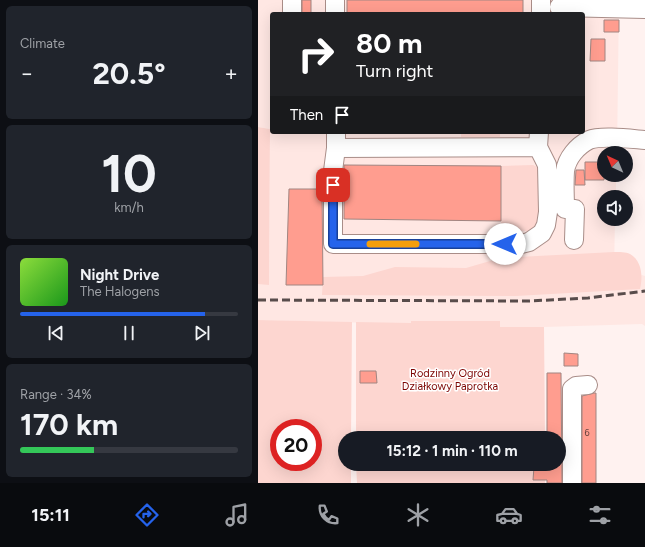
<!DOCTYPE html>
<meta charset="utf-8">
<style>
body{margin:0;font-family:Figtree,sans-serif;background:#20242c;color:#f1f3f6;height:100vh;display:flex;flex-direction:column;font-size:15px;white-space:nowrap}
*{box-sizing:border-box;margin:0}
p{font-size:13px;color:#9ea1a6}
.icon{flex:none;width:22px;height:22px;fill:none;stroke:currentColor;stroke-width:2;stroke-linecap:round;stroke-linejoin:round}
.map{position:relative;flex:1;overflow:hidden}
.side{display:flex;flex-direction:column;gap:6px;padding:6px;background:#0d0f14;width:258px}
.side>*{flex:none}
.hud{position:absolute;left:12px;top:12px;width:315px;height:122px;border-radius:4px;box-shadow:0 4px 16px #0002;background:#202124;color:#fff;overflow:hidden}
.needle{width:26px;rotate:316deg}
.tools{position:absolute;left:339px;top:146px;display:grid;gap:8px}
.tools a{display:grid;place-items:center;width:36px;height:36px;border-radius:50%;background:#171b24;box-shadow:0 4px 16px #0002;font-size:20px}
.speed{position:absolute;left:12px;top:419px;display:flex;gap:8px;font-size:20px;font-weight:700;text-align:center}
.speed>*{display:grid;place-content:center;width:52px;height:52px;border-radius:50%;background:#171b24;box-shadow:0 4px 16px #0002;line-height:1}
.speed .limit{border:6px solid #d22;background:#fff;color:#111}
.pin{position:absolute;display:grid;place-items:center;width:34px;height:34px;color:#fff;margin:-17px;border-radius:8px;box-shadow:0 2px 6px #0006}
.me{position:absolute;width:44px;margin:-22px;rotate:270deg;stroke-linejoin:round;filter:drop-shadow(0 0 3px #0008)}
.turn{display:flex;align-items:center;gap:14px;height:84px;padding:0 20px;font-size:18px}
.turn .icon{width:52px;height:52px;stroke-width:2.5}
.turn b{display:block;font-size:28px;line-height:34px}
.then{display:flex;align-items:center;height:38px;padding:0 20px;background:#0003;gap:8px;font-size:15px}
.big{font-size:30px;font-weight:700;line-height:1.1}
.side .widget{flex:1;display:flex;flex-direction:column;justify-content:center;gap:6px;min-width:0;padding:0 14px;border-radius:6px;background:#20242c}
.side .dial{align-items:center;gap:0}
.dial b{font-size:52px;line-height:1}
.song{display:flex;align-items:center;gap:12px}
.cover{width:48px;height:48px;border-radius:6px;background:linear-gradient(135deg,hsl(90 70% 55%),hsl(120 70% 35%))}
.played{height:4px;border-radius:2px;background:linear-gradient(90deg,#2563eb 85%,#363941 85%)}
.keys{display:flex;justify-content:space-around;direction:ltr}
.heat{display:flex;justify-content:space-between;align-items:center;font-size:22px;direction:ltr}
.charge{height:6px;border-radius:3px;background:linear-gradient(90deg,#34c759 34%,#363941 0)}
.trip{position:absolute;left:80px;top:431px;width:228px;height:40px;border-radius:20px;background:#171b24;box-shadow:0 4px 16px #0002;font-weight:700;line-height:40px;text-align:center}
.tab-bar{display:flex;height:64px;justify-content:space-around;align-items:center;background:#090b0e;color:#9ea1a6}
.tab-bar .icon{width:28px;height:28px}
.tab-bar .on{color:#2563eb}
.tab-bar b{font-size:18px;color:#f1f3f6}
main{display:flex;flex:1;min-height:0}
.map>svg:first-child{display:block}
</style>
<main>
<section class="side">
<div class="widget"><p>Climate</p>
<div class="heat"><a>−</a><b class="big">20.5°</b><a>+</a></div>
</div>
<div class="widget dial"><b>10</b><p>km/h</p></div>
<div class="widget">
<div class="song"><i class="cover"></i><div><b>Night Drive</b><p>The Halogens</p></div></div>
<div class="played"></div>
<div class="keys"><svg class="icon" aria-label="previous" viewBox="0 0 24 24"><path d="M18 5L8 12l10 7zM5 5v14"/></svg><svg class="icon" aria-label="pause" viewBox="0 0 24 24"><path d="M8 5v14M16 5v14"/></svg><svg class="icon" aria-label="next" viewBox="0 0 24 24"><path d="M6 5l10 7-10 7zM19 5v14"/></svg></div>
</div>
<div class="widget"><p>Range · 34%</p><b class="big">170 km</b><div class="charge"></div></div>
</section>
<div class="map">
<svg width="387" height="483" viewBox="0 0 387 483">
<rect width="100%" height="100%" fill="#fff2f0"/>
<!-- built -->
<path fill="#ffe7e3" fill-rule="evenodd" d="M 0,0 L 361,0 L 359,153 L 346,153 L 346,175 L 358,175 L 358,197 L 346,197 L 346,219 L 357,219 L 356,271 L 381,274 L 387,276 L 387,326 L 384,324 L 286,327 L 242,327 L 241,321 L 154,321 L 153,324 L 0,320 L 0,284 L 11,284 L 12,129 L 0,127 ZM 14,14 L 325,14 L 325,132 L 14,132 Z"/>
<!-- green -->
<path fill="#fdd6d0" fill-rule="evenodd" d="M 0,127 L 12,129 L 11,285 L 0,284 Z
M 203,132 L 242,132 L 242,137 L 203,137 Z
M 275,165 L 279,167 L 281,170 L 280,221 L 277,227 L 270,231 L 243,230 L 243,166 Z
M 356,252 C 361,252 368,252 372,254 C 384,261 385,276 382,289 L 258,296 L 64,295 L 65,277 L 105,276 L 137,267 L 208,268 L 232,261 L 260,257 Z
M 0,320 L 94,322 L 93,438 L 87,438 L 87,464 L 93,464 L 93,483 L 0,483 ZM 21,428 L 55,428 L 55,462 L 21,462 Z
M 153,321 L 242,321 L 242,327 L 286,327 L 287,438 L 98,438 L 98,322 L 153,323 Z
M 98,464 L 287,464 L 287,483 L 99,483 Z"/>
<!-- building -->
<path fill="#ff9d8f" stroke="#a18581" d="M 44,0 L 53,0 L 53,14 L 44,14 Z
M 89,0 L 265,0 L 265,14 L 89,14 Z
M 346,20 L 361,20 L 361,32 L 346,32 Z
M 333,39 L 347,39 L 347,61 L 332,61 Z
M 327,162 L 346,162 L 346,180 L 327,180 Z
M 86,165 L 243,166 L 243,221 L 86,219 Z
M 318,170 L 326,170 L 327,185 L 317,185 Z
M 31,189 L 64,189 L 65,285 L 28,285 Z
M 306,353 L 320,354 L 320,366 L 306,366 Z
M 102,371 L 118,371 L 119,383 L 102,383 Z
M 289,373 L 303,373 L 304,483 L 289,483 L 289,480 L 275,480 L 276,467 L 289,467 L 289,464 L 301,464 L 301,438 L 289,438 Z
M 336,393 L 338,393 L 338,483 L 324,483 L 324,396 Z"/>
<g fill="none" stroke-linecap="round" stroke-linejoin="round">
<defs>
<path id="minor" d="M 77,0 L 77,14
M 301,7 L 387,9
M 34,14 L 34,0
M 283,14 L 283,0
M 78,132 L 78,148 L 280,147
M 78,148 L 75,171 L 75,244 L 263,244 L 271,242 L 284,233 L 288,225 L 290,212 L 289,165 L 280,147 L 281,132
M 316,240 L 317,209 L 307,209 C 307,197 306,184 307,171 C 309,158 319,146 331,140 C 343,135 374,139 387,140
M 314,483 L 314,389 L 318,386 L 330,385"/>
</defs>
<!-- minor casing -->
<use href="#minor" stroke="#a98d88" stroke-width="20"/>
<!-- minor -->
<use href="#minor" stroke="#fff" stroke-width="18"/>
<!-- rail -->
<path stroke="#584c4b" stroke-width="3" stroke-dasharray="8 4" stroke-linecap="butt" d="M 0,300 L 271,301 L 330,298 L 387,291"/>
</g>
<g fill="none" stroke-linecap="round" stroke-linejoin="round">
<defs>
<path id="route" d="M 75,185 L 75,244 L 247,244"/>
</defs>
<!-- route casing -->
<use href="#route" stroke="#184099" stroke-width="10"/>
<!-- route -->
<use href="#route" stroke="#2563eb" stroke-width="7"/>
<!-- slow -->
<path stroke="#f59e0b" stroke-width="7" d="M 112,244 L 158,244"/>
</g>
<g text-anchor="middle" stroke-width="3" stroke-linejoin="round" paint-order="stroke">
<!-- number labels -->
<g font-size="9" fill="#613f3b">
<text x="329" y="436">6</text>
</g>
<!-- park labels -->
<g font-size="11" fill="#7d0503" stroke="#fff">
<text x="192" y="377">Rodzinny Ogród<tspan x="192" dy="13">Działkowy Paprotka</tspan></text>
</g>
</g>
</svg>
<div class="tools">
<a><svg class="needle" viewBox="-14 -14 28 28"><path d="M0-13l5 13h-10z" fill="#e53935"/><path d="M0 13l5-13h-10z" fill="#9ea1a6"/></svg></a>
<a><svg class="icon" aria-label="sound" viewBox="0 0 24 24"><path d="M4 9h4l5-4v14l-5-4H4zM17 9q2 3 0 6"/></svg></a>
</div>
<div class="speed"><div class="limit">20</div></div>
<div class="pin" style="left:75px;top:185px;background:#d93025"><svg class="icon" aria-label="arrive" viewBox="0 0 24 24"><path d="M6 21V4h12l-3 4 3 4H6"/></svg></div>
<svg class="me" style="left:247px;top:244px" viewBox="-20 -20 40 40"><circle r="19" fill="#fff"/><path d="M0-13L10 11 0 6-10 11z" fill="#2563eb"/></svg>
<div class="trip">15:12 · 1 min · 110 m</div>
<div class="hud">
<div class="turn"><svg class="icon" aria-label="right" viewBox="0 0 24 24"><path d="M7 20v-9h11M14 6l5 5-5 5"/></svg><div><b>80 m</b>Turn right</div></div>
<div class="then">Then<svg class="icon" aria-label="arrive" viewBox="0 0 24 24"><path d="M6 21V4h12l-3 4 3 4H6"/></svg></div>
</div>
</div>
</main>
<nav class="tab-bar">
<b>15:11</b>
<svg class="icon on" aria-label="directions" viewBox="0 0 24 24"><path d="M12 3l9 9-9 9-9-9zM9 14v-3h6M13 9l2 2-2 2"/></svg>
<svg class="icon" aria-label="music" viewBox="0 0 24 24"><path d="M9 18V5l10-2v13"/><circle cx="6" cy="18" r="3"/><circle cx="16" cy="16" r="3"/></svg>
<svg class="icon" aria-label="phone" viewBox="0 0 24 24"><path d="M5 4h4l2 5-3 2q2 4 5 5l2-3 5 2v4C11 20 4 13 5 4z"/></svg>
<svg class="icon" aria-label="climate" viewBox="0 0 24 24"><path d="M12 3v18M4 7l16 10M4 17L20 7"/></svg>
<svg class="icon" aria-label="car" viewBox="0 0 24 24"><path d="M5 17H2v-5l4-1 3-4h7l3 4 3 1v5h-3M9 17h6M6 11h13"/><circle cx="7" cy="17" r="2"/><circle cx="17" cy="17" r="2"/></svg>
<svg class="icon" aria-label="filters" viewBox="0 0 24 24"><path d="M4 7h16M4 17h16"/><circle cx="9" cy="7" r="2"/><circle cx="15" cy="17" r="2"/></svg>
</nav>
